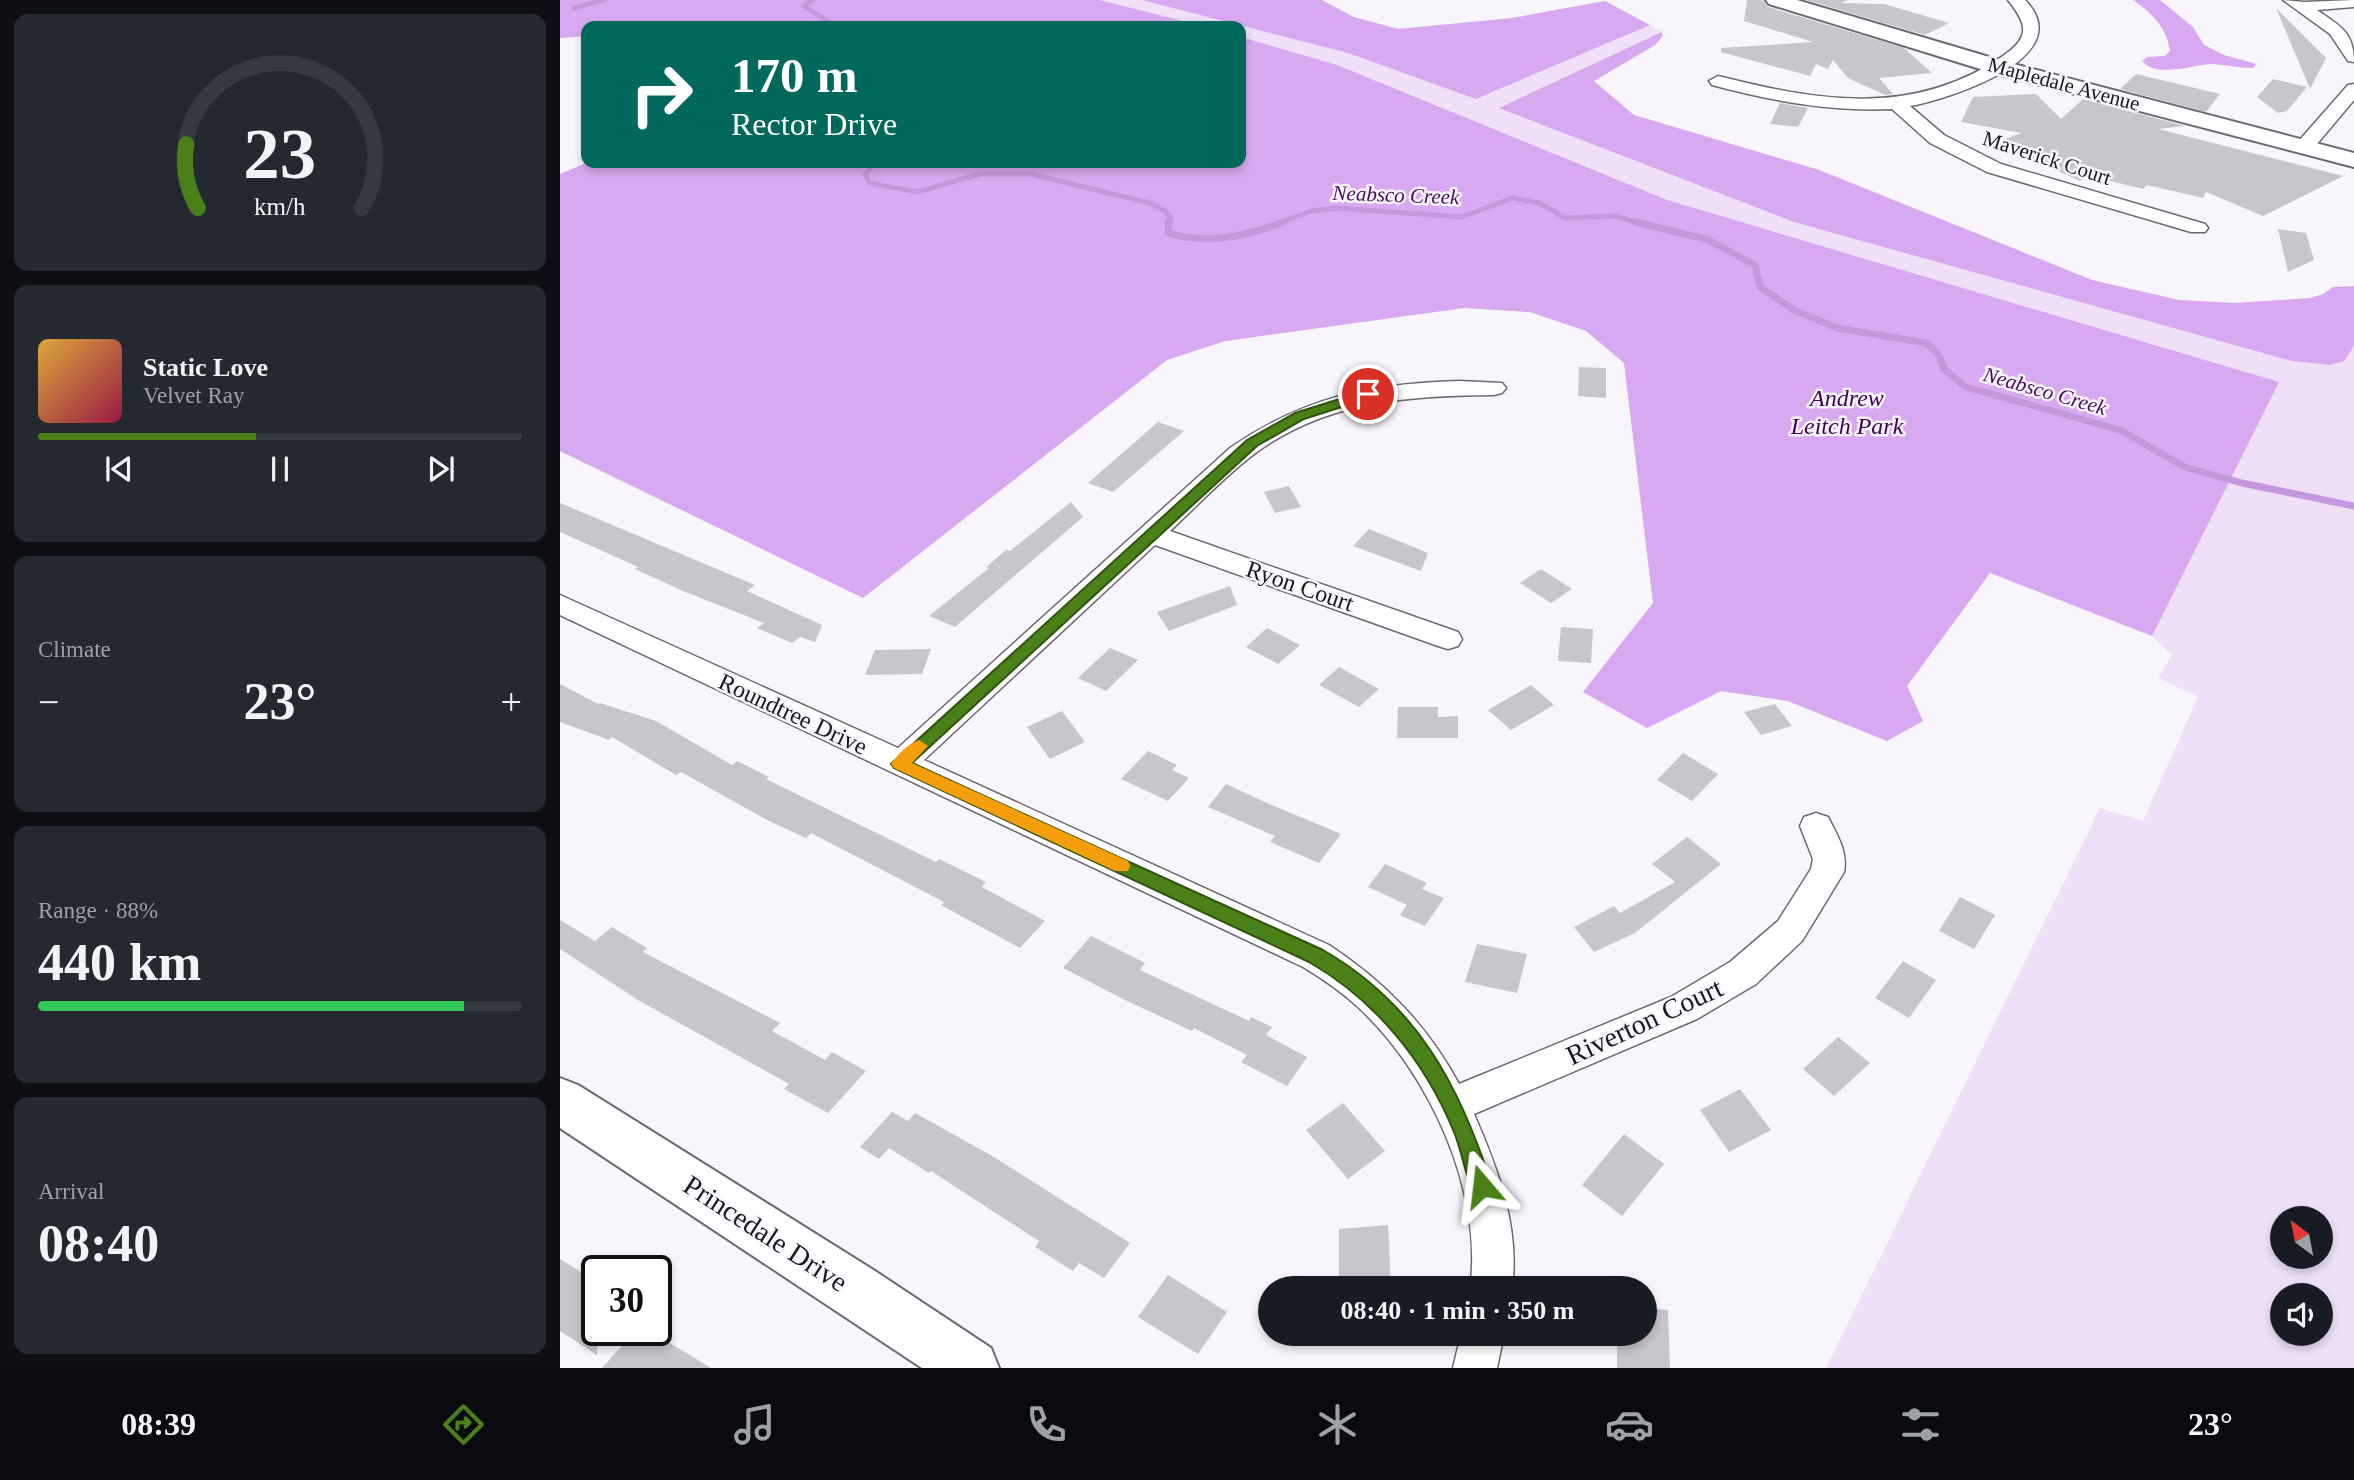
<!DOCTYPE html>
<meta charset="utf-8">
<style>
body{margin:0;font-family:"Times New Roman",serif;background:#242831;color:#f1f3f6;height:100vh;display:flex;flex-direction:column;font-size:26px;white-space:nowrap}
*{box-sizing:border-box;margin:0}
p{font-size:23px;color:#9ea1a6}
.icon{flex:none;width:38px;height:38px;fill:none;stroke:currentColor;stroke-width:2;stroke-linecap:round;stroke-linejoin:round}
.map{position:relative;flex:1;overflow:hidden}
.sheet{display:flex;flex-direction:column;gap:14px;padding:14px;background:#0d0f14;width:560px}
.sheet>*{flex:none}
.top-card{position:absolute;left:21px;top:21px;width:665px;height:147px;border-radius:14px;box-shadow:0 4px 10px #0003;background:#00695c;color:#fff;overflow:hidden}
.needle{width:46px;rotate:328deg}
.tools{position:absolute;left:1710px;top:1206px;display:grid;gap:14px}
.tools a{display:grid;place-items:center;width:63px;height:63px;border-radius:50%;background:#171b24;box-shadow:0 4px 10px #0003;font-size:35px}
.speed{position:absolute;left:21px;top:1255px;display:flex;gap:14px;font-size:35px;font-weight:700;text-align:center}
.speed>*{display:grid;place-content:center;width:91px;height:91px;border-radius:50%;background:#171b24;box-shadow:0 4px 10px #0003;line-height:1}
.speed .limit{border:4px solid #111;border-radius:10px;background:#fff;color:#111}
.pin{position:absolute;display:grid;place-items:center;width:60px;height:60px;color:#fff;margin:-30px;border:4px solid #fff;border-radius:50%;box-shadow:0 2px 7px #0007}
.me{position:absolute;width:77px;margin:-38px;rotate:343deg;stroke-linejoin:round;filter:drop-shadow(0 0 5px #0008)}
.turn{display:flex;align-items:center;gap:24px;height:147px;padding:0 35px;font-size:32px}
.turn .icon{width:91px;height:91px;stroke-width:2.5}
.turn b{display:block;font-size:49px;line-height:60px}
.big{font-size:52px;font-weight:700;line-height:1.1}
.sheet .card{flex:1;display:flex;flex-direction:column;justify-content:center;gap:10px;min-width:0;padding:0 24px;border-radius:14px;background:#242831}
.sheet .dial{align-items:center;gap:0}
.dial svg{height:182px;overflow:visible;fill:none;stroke:#363941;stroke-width:7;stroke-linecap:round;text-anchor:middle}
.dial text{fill:#f1f3f6;stroke:none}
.song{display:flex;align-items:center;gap:21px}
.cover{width:84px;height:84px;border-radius:10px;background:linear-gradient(135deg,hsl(40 70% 55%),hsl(340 70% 35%))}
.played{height:7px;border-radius:4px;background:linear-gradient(90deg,#4a8018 45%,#363941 45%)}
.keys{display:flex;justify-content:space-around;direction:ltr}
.heat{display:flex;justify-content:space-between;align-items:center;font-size:38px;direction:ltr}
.charge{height:10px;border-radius:5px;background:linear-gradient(90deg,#34c759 88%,#363941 0)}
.trip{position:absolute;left:698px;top:1276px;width:399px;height:70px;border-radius:35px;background:#171b24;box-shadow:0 4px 10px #0003;font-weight:700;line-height:70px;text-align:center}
.menu{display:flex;height:112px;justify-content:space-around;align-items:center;background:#090b0e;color:#9ea1a6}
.menu .icon{width:49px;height:49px}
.menu .current{color:#4a8018}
.menu b{font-size:32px;color:#f1f3f6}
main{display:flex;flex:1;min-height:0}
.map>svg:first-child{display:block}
</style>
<main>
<section class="sheet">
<div class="card dial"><svg viewBox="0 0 100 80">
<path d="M14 69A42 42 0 1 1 86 69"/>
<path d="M14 69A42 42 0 0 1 9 41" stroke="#4a8018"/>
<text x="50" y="56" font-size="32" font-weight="700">23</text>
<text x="50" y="72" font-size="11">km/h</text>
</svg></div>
<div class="card">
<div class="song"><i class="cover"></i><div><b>Static Love</b><p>Velvet Ray</p></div></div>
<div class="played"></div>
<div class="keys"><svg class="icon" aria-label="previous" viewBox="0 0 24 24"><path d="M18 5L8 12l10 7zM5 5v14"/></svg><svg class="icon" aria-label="pause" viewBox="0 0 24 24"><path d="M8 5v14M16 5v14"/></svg><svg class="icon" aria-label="next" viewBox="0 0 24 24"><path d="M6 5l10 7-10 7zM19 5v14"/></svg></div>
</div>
<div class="card"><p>Climate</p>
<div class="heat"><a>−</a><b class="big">23°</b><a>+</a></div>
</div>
<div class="card"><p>Range · 88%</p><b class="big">440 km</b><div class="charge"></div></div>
<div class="card"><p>Arrival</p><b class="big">08:40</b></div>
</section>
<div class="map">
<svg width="1794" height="1368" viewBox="0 0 1794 1368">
<rect width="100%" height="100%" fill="#f9f5fc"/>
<!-- green -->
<path fill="#efe0f8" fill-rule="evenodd" d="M 0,0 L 762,0 L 794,17 L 838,29 L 952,18 L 1045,1 L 1102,32 L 1102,37 L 1095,45 L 1034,81 L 1074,115 L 1260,170 L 1732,361 L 1770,365 L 1784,361 L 1794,346 L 1794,1368 L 1266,1368 L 1540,808 L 1583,821 L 1638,697 L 1598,678 L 1612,655 L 1592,636 L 1430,573 L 1347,686 L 1363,721 L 1327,741 L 1228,701 L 1161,691 L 1087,728 L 1023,692 L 1093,603 L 1064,363 L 1026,331 L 970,312 L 904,308 L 665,341 L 607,360 L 303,598 L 0,451 L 0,174 L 26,163 L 681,163 L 681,26 L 26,26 L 26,36 L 0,38 ZM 1722,1218 L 1760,1218 L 1760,1256 L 1722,1256 ZM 1722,1295 L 1760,1295 L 1760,1334 L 1722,1334 Z"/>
<!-- forest -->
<path fill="#d8a9f0" d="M 0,0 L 539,0 L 643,26 L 26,26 L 26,36 L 0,38 Z
M 582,0 L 762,0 L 794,17 L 838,29 L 952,18 L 1045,1 L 1090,25 L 916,99 L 788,53 Z
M 1573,0 L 1600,0 L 1633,27 L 1644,45 L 1664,55 L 1696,64 L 1693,68 C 1680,68 1667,65 1653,64 C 1633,64 1597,79 1582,61 L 1587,57 L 1605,56 L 1610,51 C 1607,28 1592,13 1573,0 Z
M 1102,32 L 1102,37 L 1095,45 L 1034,81 L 1074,115 L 1259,170 L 1532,280 L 1619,300 L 1674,303 L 1750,298 L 1763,294 L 1773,287 L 1794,286 L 1794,346 L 1784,361 L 1770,365 L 1732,361 L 1234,222 L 939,108 Z
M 681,37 L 777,65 L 1107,200 L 1719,382 L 1592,636 L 1430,573 L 1347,686 L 1363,721 L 1327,741 L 1228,701 L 1161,691 L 1087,728 L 1023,692 L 1093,603 L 1064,363 L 1026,331 L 970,312 L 904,308 L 665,341 L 607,360 L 303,598 L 0,451 L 0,174 L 26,163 L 681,163 Z"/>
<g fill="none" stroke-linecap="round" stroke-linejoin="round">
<!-- stream-far1 -->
<path stroke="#c597dd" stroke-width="5" d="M 252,0 L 244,6 L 273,25 L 282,26
M 14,8 L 45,0
M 309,163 L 311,167 L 305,175 L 310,183 L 357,192 L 420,174 L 471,174 L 590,203 L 605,211 L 611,218 L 607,223
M 719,223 L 752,211 L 776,208 L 901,217 L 953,198 L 979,203 L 1005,218 L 1055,216 L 1081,223"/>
<!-- stream -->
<path stroke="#c597dd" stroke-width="7" d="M 609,222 L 608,233 C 648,245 686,236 724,222
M 1075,222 L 1146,239 L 1195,265 L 1200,287 L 1234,310 L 1277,328 L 1367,343 L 1378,354 L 1385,370 L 1406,387 L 1560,430 L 1625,467 L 1682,483 L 1794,506"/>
</g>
<!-- building -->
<path fill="#c9c5cc" d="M 1187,0 L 1203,0 L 1208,7 L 1344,48 L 1372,73 L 1319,78 L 1333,94 L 1325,95 L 1288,78 L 1273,60 L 1268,69 L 1256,64 L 1250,76 L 1161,52 L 1161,48 L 1253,42 L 1184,21 Z
M 1246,0 L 1288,0 L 1281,3 L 1324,4 L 1389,23 L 1365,35 Z
M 1716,8 L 1766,58 L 1750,89 Z
M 1576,74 L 1660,94 L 1646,112 L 1560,89 Z
M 1713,79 L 1747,87 L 1727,111 L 1718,113 L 1697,97 Z
M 1476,94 L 1501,119 L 1523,99 L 1625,126 L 1598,129 L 1783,176 L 1703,216 L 1646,192 L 1643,198 L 1587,185 L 1583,189 L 1526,175 L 1520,181 L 1435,143 L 1461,133 L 1401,122 L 1413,97 Z
M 1220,103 L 1248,108 L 1238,127 L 1210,124 Z
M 1718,229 L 1746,233 L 1754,260 L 1728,272 Z
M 1019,367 L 1046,368 L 1046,398 L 1018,396 Z
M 598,422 L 624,431 L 553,492 L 528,483 Z
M 729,486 L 741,507 L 715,513 L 704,492 Z
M 511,502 L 523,517 L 395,627 L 369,616 L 429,568 L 426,567 L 446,550 L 450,551 Z
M 0,503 L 195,585 L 187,591 L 262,625 L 255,642 L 240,637 L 232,643 L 197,628 L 204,623 L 123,591 L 75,569 L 78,567 L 0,532 Z
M 809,529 L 868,553 L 861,571 L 793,546 Z
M 981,569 L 1012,589 L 991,603 L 960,583 Z
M 670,586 L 677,605 L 609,631 L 597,612 Z
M 1001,627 L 1033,629 L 1031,663 L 998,661 Z
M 707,628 L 740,645 L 718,664 L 686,647 Z
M 550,648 L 578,660 L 546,691 L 518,678 Z
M 371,649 L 362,674 L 305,675 L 315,650 Z
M 779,667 L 819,689 L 799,707 L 759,685 Z
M 0,684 L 38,704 L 40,703 L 96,721 L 172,765 L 177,761 L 209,777 L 206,779 L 376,862 L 379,859 L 426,882 L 422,887 L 485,921 L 460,948 L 381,905 L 384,902 L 251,833 L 246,838 L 207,820 L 121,772 L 116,775 L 52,737 L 49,740 L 0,722 Z
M 971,685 L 994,705 L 951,730 L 928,710 Z
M 1215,704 L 1232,726 L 1201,735 L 1184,712 Z
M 838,707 L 878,707 L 878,717 L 898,716 L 898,738 L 837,738 Z
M 502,711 L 525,742 L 490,759 L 467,727 Z
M 588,751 L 617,765 L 612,770 L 629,778 L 608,801 L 561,779 Z
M 1123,753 L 1158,774 L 1132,801 L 1097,780 Z
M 666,784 L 707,803 L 781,834 L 759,863 L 710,842 L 715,836 L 648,807 Z
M 1127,837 L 1161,864 L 1075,933 L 1034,952 L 1014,927 L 1054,906 L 1060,913 L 1115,882 L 1092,864 Z
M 825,864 L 867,883 L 862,889 L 884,898 L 865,926 L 840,915 L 847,905 L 808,887 Z
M 1400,897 L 1435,915 L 1414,949 L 1379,931 Z
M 0,920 L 35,941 L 52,927 L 87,948 L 83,952 L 220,1023 L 212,1031 L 265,1060 L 272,1052 L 306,1071 L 268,1113 L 224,1089 L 229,1084 L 78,1000 L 0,949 Z
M 531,936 L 585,963 L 580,970 L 689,1021 L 691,1017 L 712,1027 L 706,1035 L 747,1057 L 727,1086 L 681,1062 L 687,1055 L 634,1028 L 632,1031 L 567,1001 L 503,968 Z
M 917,944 L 967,954 L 957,993 L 905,982 Z
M 1343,961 L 1376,980 L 1349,1018 L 1315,998 Z
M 1278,1037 L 1310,1063 L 1274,1096 L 1243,1069 Z
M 1180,1089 L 1211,1130 L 1169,1152 L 1140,1110 Z
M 783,1103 L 825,1151 L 788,1179 L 746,1130 Z
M 332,1112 L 348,1121 L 355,1113 L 434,1157 L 570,1243 L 544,1278 L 519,1263 L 513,1271 L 475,1247 L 479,1241 L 371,1171 L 369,1173 L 329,1148 L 319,1159 L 300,1147 Z
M 1064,1134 L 1104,1164 L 1062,1216 L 1022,1185 Z
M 828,1225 L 831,1288 L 779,1288 L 779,1229 Z
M 0,1259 L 37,1282 L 37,1355 L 0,1331 Z
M 608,1275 L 667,1312 L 638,1354 L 578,1317 Z
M 1085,1308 L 1108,1310 L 1110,1368 L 1057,1368 L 1057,1334 L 1085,1334 Z
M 76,1330 L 88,1330 L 151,1368 L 42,1368 Z"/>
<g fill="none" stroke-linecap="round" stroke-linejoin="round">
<defs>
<path id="street" d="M 1448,0 L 1465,0 C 1521,57 1389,99 1350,106 L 1384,135 L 1441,164 L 1645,224 L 1648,228 L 1645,232 L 1631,232 L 1427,172 L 1370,143 L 1332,109 C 1270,112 1212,101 1152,85 L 1149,81 L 1158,76 C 1258,101 1352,118 1443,56 C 1471,37 1467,24 1448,0 Z
M 1723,0 L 1744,2 L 1794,0 L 1794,7 L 1757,10 C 1780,26 1794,32 1794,62 L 1788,61 L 1770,34 Z
M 1794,84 L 1794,100 L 1751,151 L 1737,151 L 1735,147 L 1737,143 L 1788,85 Z
M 899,381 L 942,383 L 946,388 L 942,393 L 934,395 C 846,396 761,401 689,458 C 661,480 636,507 610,531 L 898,632 L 902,639 L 898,646 L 888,649 L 878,646 L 595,545 L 364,760 L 769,945 C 825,982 867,1025 899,1084 L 1111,997 L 1170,962 L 1218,921 L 1251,869 L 1253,859 L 1240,826 L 1244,817 L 1256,813 L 1268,817 C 1277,835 1288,851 1284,872 L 1242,941 L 1196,984 L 1137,1019 L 914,1114 C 938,1169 960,1227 952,1288 L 910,1288 C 924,1192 869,1073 799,1008 C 782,992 763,979 743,967 L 0,615 L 0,595 L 338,748 L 670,448 C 746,396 809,384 899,381 Z
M 901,1334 L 944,1334 L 937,1368 L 893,1368 Z"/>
<path id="secondary" d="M 1206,0 L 1237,0 L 1446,62 L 1794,153 L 1794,167 L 1430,72 L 1209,4 Z
M 0,1078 L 18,1085 L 315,1271 L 431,1348 L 439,1368 L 362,1368 L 0,1128 Z"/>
</defs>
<!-- street casing -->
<use href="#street" stroke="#6e6970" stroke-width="3"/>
<!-- secondary casing -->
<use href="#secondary" stroke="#6e6970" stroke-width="4"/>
<!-- street -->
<use href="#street" fill="#fff" fill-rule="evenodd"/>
<!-- secondary -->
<use href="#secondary" fill="#fff" fill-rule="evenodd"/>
</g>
<!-- route -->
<path fill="#4a8018" stroke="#305310" stroke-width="2" d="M 808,390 L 813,392 L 813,397 L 744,419 L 697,446 L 352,763 L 763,950 C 857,1004 900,1086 932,1186 L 929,1194 L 922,1197 L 914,1194 C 905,1174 902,1152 894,1132 C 865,1061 815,1000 749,962 L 334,768 L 331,764 L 687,440 L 735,413 Z"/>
<!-- slow -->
<path fill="#f59e0b" d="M 359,740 L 368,746 L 352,763 L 568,861 L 570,866 L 568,871 L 555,871 L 334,768 L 331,764 C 337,755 349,743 359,740 Z"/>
<g text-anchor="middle" stroke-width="5" stroke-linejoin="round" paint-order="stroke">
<!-- far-street labels -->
<g font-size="21" fill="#1b191c" stroke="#f9f5fc">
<text transform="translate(1504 84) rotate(15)" y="7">Mapledale Avenue</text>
<text transform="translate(1487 158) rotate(18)" y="7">Maverick Court</text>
</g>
<!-- far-water labels -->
<g font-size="21" font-style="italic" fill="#480a5f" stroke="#f9f5fc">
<text transform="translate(836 195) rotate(2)" y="7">Neabsco Creek</text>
<text transform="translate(1485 391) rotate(16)" y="7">Neabsco Creek</text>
</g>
<!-- park labels -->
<g font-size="24" font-style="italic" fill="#410058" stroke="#f9f5fc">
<text x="1287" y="406">Andrew<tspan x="1287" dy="28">Leitch Park</tspan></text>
</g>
<!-- street labels -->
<g font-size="24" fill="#1b191c" stroke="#f9f5fc">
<text transform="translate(740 586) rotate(19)" y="8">Ryon Court</text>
<text transform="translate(233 714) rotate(25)" y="8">Roundtree Drive</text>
</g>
<!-- near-street labels -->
<g font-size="28" fill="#1b191c" stroke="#f9f5fc">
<text transform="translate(1084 1021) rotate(-25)" y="10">Riverton Court</text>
<text transform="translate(206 1233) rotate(33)" y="10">Princedale Drive</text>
</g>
</g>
</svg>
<div class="tools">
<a><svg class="needle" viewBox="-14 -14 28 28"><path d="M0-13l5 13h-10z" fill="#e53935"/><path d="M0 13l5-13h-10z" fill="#9ea1a6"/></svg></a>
<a><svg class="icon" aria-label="sound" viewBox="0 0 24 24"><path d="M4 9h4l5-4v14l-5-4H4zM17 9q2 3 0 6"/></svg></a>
</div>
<div class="speed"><div class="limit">30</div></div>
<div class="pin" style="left:808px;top:394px;background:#d93025"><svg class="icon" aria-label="arrive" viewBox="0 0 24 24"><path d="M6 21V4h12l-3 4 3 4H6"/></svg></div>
<svg class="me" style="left:922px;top:1186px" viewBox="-20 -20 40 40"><path d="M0-17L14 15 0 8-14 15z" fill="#4a8018" stroke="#fff" stroke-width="4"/></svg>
<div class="trip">08:40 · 1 min · 350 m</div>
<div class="top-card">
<div class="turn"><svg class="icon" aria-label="right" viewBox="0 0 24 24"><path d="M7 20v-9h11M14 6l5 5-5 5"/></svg><div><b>170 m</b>Rector Drive</div></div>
</div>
</div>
</main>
<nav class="menu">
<b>08:39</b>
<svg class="icon current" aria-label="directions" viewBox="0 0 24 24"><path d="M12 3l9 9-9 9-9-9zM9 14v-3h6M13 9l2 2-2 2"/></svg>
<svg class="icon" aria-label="music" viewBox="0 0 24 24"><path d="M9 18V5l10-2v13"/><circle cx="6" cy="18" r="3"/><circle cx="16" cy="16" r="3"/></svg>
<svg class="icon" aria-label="phone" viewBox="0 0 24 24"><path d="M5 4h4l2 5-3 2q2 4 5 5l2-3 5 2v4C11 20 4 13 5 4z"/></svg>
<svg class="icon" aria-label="climate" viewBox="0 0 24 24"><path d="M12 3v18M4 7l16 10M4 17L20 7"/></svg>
<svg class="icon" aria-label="car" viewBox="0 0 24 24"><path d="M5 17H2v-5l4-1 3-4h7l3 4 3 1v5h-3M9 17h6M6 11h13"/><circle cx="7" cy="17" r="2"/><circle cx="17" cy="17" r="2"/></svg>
<svg class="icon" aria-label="filters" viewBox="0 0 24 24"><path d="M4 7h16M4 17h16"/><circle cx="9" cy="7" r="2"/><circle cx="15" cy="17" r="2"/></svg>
<b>23°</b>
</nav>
